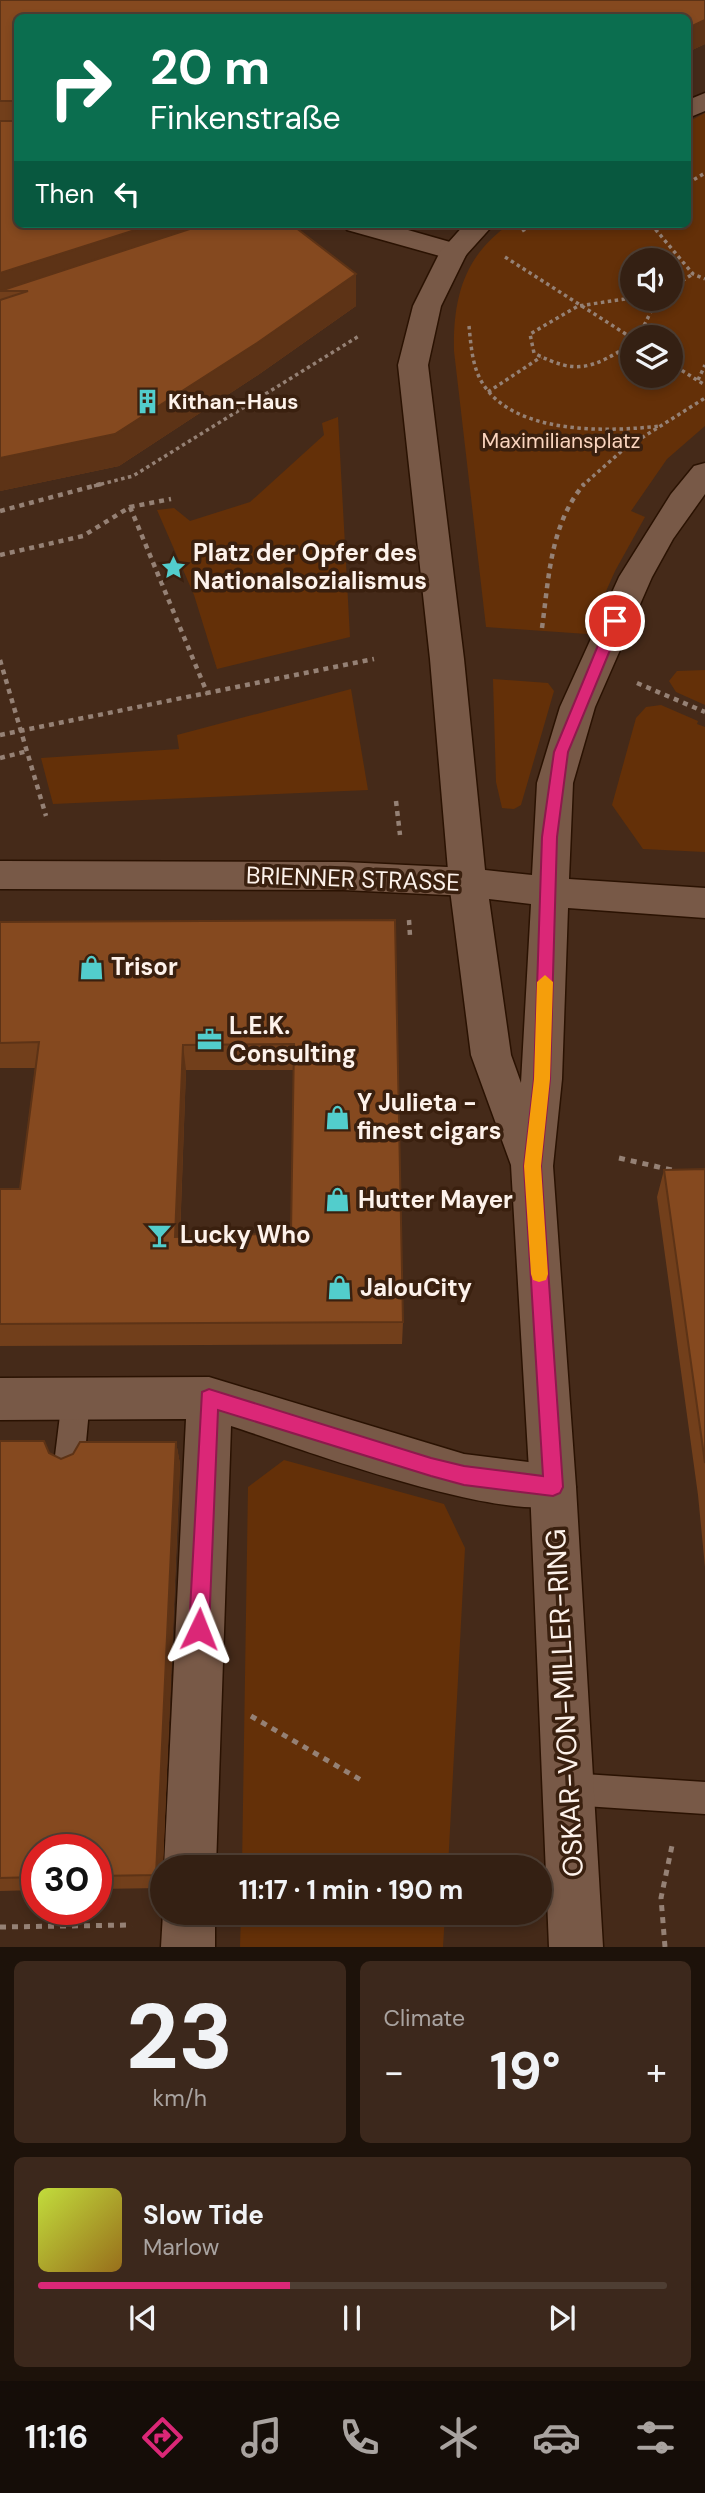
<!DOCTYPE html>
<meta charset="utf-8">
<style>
body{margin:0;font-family:"DM Sans",sans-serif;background:#3c281c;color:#f1f3f6;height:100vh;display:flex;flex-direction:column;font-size:26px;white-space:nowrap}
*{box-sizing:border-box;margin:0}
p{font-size:23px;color:#a9a3a0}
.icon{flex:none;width:38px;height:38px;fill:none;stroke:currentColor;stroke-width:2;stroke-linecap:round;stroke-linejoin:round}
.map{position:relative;height:1947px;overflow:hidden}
.drawer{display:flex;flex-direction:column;gap:14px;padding:14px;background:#1d120a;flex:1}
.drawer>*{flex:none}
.guide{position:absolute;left:14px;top:14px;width:677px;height:214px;border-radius:10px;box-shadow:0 4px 10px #0003,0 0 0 2px #4e3e33;background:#0b6e4f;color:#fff;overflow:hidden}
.tools{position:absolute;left:620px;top:248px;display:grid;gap:14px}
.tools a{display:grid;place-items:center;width:63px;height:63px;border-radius:50%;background:#342013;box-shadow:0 4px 10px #0003,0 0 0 2px #4e3e33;font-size:35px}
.speed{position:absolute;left:21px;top:1834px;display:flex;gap:14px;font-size:35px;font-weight:700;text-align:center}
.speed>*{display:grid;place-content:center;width:91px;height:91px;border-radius:50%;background:#342013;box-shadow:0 4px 10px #0003,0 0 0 2px #4e3e33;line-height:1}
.speed .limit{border:10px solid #d22;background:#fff;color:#111}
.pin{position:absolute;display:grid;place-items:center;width:60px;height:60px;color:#fff;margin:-30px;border:4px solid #fff;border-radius:50%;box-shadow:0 2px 7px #0007}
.me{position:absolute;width:77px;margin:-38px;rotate:2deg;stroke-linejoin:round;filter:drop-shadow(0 0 5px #0008)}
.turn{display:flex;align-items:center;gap:24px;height:147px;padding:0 21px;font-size:32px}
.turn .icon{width:91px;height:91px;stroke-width:2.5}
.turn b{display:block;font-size:49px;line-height:60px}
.then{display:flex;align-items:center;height:66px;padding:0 21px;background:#0003;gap:14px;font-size:26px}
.big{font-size:52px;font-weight:700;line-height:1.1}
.drawer .card{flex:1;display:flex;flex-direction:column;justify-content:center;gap:10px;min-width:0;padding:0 24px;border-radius:10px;background:#3c281c}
.drawer .dial{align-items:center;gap:0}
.dial b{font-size:91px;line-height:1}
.song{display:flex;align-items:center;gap:21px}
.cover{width:84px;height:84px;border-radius:10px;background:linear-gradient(135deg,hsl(70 70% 55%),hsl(40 70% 35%))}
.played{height:7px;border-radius:4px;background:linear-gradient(90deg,#db2777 40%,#4e3e33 40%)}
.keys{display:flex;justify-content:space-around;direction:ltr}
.heat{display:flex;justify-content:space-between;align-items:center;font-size:38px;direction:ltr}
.drawer .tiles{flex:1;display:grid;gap:14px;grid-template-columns:1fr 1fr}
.card:last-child{grid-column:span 2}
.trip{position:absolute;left:150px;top:1855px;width:402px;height:70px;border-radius:35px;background:#342013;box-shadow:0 4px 10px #0003,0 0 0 2px #4e3e33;font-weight:700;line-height:70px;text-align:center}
.menu{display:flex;height:112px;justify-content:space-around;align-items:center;background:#150d08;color:#a9a3a0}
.menu .icon{width:49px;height:49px}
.menu .current{color:#db2777}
.menu b{font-size:32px;color:#f1f3f6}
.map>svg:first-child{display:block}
</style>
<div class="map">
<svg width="705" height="1947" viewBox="0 0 705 1947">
<rect width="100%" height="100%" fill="#452a19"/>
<!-- green -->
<path fill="#643008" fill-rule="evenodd" d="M 705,113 L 705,426 L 667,459 L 631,511 L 645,517 L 615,571 L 587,634 L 486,627 L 454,351 C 453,298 464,255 510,224 L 688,224 L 688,122 ZM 632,261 L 670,261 L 670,299 L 632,299 ZM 632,338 L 670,338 L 670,376 L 632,376 Z
M 338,417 L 350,637 L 217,669 L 194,595 L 157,510 L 174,508 L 190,521 L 250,502 L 324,435 L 322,423 Z
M 705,670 L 705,705 L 676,692 L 669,681 L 677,671 Z
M 493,679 L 548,683 L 554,691 L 521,805 L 514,809 L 502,808 L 496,782 Z
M 351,689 L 368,790 L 53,804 L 41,758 L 179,749 L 177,735 Z
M 661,705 L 698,721 L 697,724 L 705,727 L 705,852 L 643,849 L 612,805 L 636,718 L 646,707 Z
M 284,1460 L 444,1504 L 465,1548 L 448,1867 L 242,1867 L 248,1487 Z
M 241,1913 L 445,1913 L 443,1947 L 240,1947 Z"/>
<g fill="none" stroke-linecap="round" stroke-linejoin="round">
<defs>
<path id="service" d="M 76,1386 L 86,1389 L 90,1399 L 84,1464 L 79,1474 L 69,1478 L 59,1474 L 54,1464 L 62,1399 L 66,1389 Z
M 569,1773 L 705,1782 L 705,1814 L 569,1805 L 558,1800 L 553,1789 L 558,1778 Z"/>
<path id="minor" d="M 343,224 L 387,224 L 464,246 L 468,252 L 464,258 L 454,260 L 347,230 Z
M 209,1377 L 464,1454 L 553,1465 L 569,1471 L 576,1487 L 569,1503 C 509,1527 299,1448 231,1426 L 216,1867 L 164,1867 L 186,1419 L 0,1420 L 0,1378 Z
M 163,1913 L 215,1913 L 215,1947 L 161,1947 Z"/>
<path id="tertiary" d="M 0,861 L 344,862 L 468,868 L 481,872 L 487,882 L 481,892 L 468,896 L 344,890 L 0,889 Z"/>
<path id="secondary" d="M 705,93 L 705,111 L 688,118 L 688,100 Z
M 465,224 L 494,224 L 466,255 L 441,306 L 428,365 L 464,659 L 485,870 L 532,875 L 537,783 L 560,707 L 619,577 L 671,494 L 694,466 L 705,463 L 705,494 L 673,539 L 652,577 L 595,707 L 573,783 L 569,879 L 705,888 L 705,918 L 568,908 L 562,1079 L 553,1166 L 576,1487 L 603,1947 L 549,1947 L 530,1487 L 511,1165 L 471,1055 L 449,882 L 430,659 L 398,365 L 413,306 L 440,252 ZM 489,899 L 531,904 L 521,1083 L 511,1055 Z"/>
</defs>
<!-- service casing -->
<use href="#service" stroke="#2a1202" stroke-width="3"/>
<!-- minor casing -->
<use href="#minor" stroke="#2a1202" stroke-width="3"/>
<!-- tertiary casing -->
<use href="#tertiary" stroke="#2a1202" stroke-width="3"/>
<!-- secondary casing -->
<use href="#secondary" stroke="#2a1202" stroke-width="3"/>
<!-- path-far2 -->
<path stroke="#958175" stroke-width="3.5" stroke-dasharray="3.5 3.5" stroke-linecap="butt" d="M 688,183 L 705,173
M 651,224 L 693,274 L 705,279
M 522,231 L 534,224
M 505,257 L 632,338
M 670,288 L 693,274
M 632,298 L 578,306 L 530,334 L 534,353 C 578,376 592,368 632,344
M 469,326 C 471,345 472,367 483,384 C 515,435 608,432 660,426
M 638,338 L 657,299
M 670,363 L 705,385
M 698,380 L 705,365
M 488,392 L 541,357
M 94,486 L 133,476 L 359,336
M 582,486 L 624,449 L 705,398"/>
<!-- path-far1 -->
<path stroke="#958175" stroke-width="4.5" stroke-dasharray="5 5" stroke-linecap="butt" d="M 130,507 L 208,695
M 0,511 L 101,484
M 0,555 L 83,536 L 130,507 L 171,499
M 542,628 C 549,577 550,525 584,484
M 0,660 L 46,816
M 637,683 L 705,712
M 0,735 L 374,659
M 0,758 L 28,751
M 396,801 L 400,835
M 409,920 L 410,936"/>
<!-- path -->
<path stroke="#958175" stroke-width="5" stroke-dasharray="6 6" stroke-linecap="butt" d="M 619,1158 L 676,1171
M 251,1716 L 361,1780
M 0,1927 L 132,1925
M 665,1947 L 661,1898 L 673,1841"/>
<!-- service -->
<use href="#service" fill="#785947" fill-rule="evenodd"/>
<!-- minor -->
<use href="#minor" fill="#785947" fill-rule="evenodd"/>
<!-- tertiary -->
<use href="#tertiary" fill="#785947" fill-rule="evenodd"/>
<!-- secondary -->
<use href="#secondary" fill="#785947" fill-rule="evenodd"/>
</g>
<!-- wall -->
<path fill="#723f1b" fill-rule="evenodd" d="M 0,0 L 705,0 L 705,44 L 688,52 L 688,18 L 18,224 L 356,274 L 356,306 L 258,375 L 119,466 L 0,491 Z
M 395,920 L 403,1322 L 402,1344 L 0,1346 L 0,1189 L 20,1189 L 35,1068 L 0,1068 L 0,922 ZM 186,1070 L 294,1070 L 291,1233 L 180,1237 Z
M 705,1169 L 705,1567 L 698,1495 L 657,1197 L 664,1170 Z
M 0,1441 L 49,1453 L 61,1459 L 176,1442 L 180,1464 L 162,1888 L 96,1889 L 96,1850 L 37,1850 L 37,1890 L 0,1891 Z"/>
<!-- shaded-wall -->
<path fill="#5d3316" d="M 705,20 L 705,44 L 688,52 L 688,28 Z
M 154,224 L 239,224 L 28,291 L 0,291 L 0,273 Z
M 356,274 L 356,306 L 258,375 L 119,466 L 0,491 L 0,458 Z
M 183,1045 L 186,1070 L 179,1260 L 175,1237 Z
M 176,1442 L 180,1464 L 162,1888 L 156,1875 Z"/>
<!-- building -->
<path fill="#85491f" stroke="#5d3316" stroke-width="2" fill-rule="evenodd" d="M 0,0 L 705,0 L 705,20 L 688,28 L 688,18 L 18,18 L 18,224 L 154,224 L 0,273 L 0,121 L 16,121 L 16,101 L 0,101 Z
M 205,224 L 291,224 L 356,274 L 257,343 L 115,434 L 0,458 L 0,300 L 28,291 L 0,291 Z
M 395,920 L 403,1322 L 0,1324 L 0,1189 L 20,1189 L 39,1042 L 0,1043 L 0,922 ZM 294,1044 L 291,1233 L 175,1237 L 183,1045 Z
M 705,1169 L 705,1463 L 664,1170 Z
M 0,1441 L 44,1441 L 49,1453 L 61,1459 L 73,1454 L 80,1442 L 176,1442 L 156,1875 L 96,1876 L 96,1850 L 37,1850 L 37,1877 L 0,1878 Z"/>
<!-- route -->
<path fill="#db2777" stroke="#8e194d" stroke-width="2" d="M 615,616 L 622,621 L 568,752 L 557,837 L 550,1079 L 541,1166 L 563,1487 L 560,1493 L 553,1496 L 464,1485 L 431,1476 L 218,1410 L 209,1629 L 206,1636 L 199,1639 L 192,1636 L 189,1629 L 202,1392 L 209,1389 L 431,1458 L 464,1466 L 543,1476 L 524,1166 L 534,1079 L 542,837 L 554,752 L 608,621 Z"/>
<!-- slow -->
<path fill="#f59e0b" d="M 545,975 L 553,982 L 550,1079 L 541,1166 L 548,1274 L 546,1280 L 539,1282 L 533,1280 L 531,1274 L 524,1166 L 534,1079 L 537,982 Z"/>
<!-- icons -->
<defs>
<symbol id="building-bare" viewBox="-9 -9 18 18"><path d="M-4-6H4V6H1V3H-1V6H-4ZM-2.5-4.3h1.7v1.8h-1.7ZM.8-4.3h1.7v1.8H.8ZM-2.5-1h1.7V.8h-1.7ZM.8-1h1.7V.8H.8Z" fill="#52cdcc" stroke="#3a200f" stroke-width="2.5" paint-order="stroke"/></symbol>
<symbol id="sight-bare" viewBox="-9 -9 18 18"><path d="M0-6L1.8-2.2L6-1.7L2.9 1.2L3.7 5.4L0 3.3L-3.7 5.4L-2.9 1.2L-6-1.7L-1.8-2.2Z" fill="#52cdcc" stroke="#3a200f" stroke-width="2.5" paint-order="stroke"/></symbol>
<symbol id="shop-bare" viewBox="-9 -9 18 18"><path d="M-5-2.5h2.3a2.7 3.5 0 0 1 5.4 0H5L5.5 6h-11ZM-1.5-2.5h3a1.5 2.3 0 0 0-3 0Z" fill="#52cdcc" stroke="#3a200f" stroke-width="2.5" paint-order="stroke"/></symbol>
<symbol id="office-bare" viewBox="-9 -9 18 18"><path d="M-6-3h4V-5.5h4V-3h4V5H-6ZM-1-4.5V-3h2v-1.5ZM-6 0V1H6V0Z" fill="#52cdcc" stroke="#3a200f" stroke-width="2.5" paint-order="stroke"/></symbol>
<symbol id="bar-bare" viewBox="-9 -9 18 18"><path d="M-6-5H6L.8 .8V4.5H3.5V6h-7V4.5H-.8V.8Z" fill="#52cdcc" stroke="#3a200f" stroke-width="2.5" paint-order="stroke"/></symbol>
</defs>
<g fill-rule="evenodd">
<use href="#building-bare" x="130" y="384" width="35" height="35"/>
<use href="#sight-bare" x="156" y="550" width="35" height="35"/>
<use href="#shop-bare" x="74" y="950" width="35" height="35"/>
<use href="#office-bare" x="192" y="1022" width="35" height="35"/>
<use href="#shop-bare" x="320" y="1100" width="35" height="35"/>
<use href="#shop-bare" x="320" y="1182" width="35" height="35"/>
<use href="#bar-bare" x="142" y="1218" width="35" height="35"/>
<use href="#shop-bare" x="322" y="1270" width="35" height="35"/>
</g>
<g text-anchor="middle" stroke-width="7" stroke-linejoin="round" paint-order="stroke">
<!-- far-poi labels -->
<g font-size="21" font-weight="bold" fill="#fdf2eb" stroke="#3a200f" text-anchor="start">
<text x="168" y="409">Kithan-Haus</text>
</g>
<!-- far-park labels -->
<g font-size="21" fill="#fbd5bf" stroke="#3a200f">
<text x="561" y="448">Maximiliansplatz</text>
</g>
<!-- poi labels -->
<g font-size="24" font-weight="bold" fill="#fdf2eb" stroke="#3a200f" text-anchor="start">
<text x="193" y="561">Platz der Opfer des<tspan x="193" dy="28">Nationalsozialismus</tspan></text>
<text x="111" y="975">Trisor</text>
<text x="229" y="1034">L.E.K.<tspan x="229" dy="28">Consulting</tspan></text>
<text x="357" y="1111">Y Julieta -<tspan x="357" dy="28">finest cigars</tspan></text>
<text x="358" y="1208">Hutter Mayer</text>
<text x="180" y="1243">Lucky Who</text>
<text x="360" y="1296">JalouCity</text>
</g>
<!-- street labels -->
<g font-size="24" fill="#fdf2eb" stroke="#3a200f">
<text transform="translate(353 879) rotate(2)" y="8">BRIENNER STRASSE</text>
</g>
<!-- near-street labels -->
<g font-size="28" fill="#fdf2eb" stroke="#3a200f">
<text transform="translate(564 1703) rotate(-93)" y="10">OSKAR-VON-MILLER-RING</text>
</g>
</g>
</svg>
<div class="tools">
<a><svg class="icon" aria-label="sound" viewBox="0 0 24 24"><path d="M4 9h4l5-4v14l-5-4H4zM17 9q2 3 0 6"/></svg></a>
<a><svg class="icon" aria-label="layers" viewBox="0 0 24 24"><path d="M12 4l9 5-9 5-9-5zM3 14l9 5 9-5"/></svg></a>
</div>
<div class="speed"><div class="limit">30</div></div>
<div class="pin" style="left:615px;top:621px;background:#d93025"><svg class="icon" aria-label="arrive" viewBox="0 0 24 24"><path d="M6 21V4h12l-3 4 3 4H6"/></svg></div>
<svg class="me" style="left:199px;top:1629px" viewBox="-20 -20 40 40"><path d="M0-17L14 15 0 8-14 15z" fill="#db2777" stroke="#fff" stroke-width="4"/></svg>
<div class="trip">11:17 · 1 min · 190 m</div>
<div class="guide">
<div class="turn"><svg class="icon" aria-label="right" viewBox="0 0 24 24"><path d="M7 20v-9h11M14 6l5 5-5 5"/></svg><div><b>20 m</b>Finkenstraße</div></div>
<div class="then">Then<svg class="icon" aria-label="left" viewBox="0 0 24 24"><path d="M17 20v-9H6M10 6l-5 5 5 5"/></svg></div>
</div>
</div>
<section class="drawer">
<div class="tiles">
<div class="card dial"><b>23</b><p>km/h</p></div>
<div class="card"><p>Climate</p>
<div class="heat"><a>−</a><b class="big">19°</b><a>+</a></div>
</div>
<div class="card">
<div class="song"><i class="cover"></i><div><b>Slow Tide</b><p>Marlow</p></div></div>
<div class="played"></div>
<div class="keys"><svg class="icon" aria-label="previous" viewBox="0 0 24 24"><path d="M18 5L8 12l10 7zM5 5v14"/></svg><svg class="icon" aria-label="pause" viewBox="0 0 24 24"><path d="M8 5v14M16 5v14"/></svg><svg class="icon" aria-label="next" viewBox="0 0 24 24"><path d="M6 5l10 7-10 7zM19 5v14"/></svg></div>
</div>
</div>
</section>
<nav class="menu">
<b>11:16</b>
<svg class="icon current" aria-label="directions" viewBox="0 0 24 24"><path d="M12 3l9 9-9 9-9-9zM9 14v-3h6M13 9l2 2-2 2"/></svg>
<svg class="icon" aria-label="music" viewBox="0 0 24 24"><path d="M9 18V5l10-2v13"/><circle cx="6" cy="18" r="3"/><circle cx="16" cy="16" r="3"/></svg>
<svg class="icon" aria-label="phone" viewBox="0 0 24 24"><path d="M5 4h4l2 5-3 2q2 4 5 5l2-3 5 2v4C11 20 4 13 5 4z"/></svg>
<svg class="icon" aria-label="climate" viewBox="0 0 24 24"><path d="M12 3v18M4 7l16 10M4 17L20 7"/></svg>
<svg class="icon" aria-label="car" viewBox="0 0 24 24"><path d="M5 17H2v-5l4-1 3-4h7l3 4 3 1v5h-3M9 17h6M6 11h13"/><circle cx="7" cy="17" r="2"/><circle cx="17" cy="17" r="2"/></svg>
<svg class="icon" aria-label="filters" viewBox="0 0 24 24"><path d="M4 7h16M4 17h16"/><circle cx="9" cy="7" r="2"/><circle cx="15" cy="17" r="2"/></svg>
</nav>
